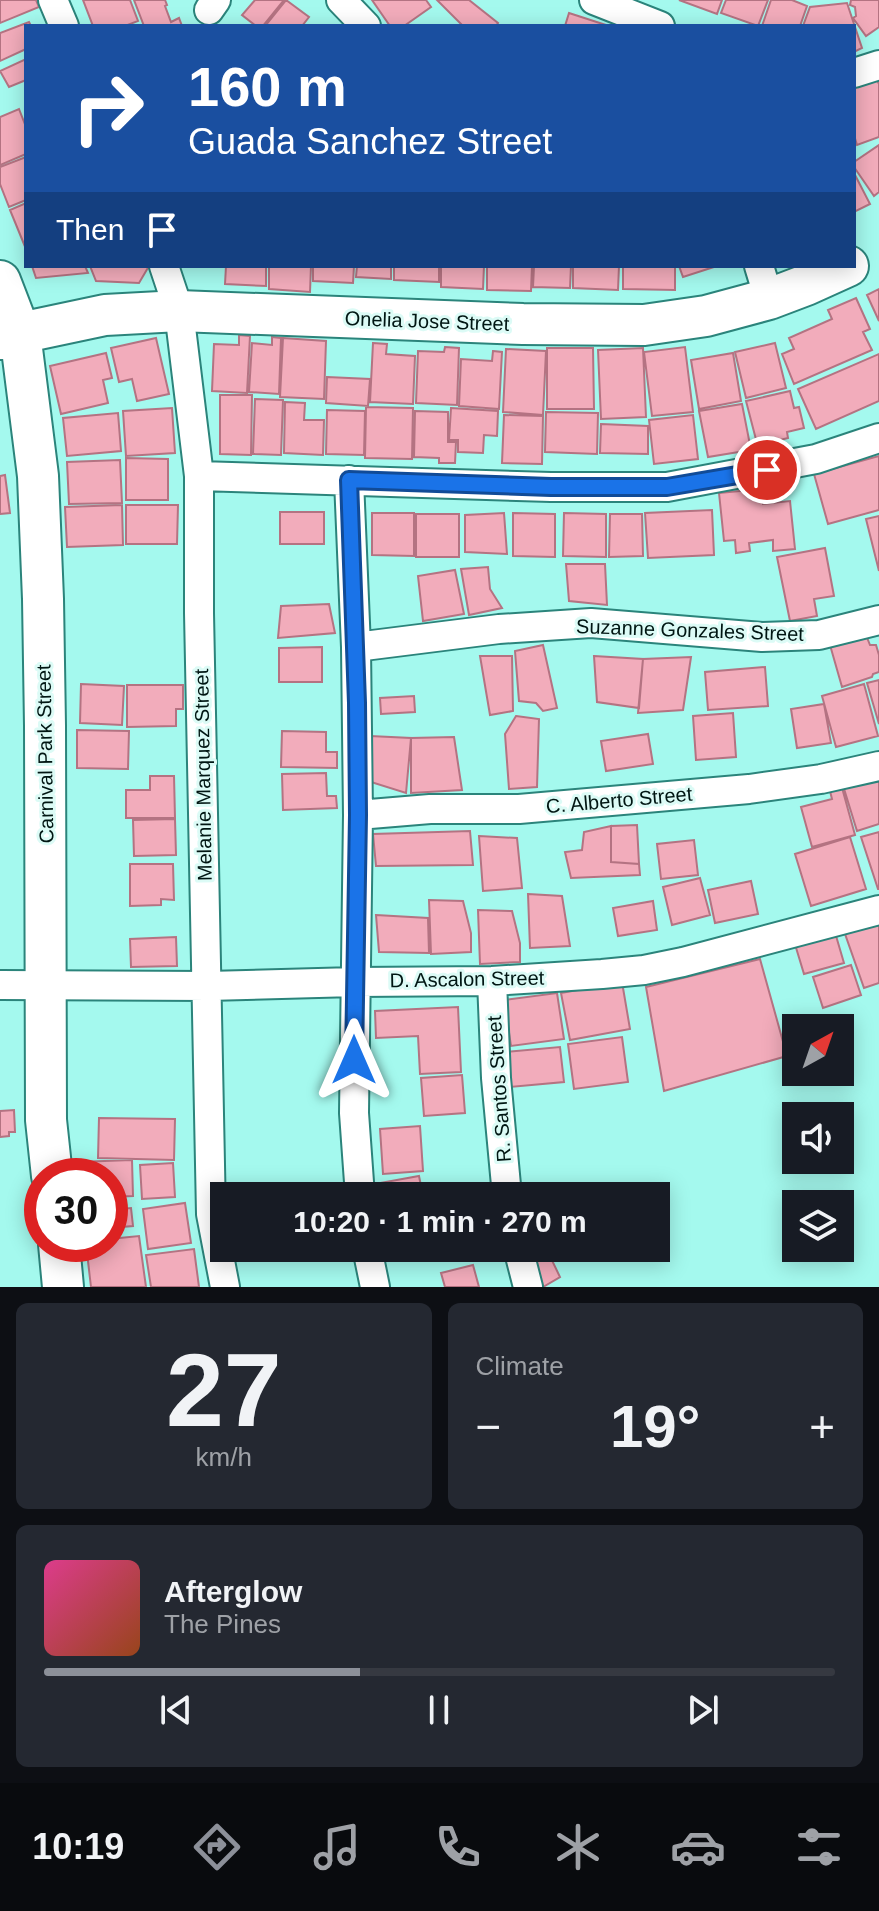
<!DOCTYPE html>
<meta charset="utf-8">
<style>
body{margin:0;font-family:Helvetica,sans-serif;background:#242831;color:#f1f3f6;height:100vh;display:flex;flex-direction:column;font-size:30px;white-space:nowrap}
*{box-sizing:border-box;margin:0}
p{font-size:26px;color:#9ea1a6}
.icon{flex:none;width:44px;height:44px;fill:none;stroke:currentColor;stroke-width:2;stroke-linecap:round;stroke-linejoin:round}
.map{position:relative;height:1287px;overflow:hidden}
.drawer{display:flex;flex-direction:column;gap:16px;padding:16px;background:#0d0f14;flex:1}
.drawer>*{flex:none}
.banner{position:absolute;left:24px;top:24px;width:832px;height:244px;border-radius:0px;box-shadow:0 4px 20px #0003;background:#1a4fa0;color:#fff;overflow:hidden}
.needle{width:52px;rotate:40deg}
.fabs{position:absolute;left:782px;top:1014px;display:grid;gap:16px}
.fabs a{display:grid;place-items:center;width:72px;height:72px;border-radius:0px;background:#171b24;box-shadow:0 4px 20px #0003;font-size:40px}
.speed{position:absolute;left:24px;top:1158px;display:flex;gap:16px;font-size:40px;font-weight:700;text-align:center}
.speed>*{display:grid;place-content:center;width:104px;height:104px;border-radius:50%;background:#171b24;box-shadow:0 4px 20px #0003;line-height:1}
.speed .limit{border:12px solid #d22;background:#fff;color:#111}
.pin{position:absolute;display:grid;place-items:center;width:68px;height:68px;color:#fff;margin:-34px;border:4px solid #fff;border-radius:50%;box-shadow:0 2px 8px #0007}
.me{position:absolute;width:88px;margin:-44px;rotate:0deg;stroke-linejoin:round;filter:drop-shadow(0 0 6px #0008)}
.turn{display:flex;align-items:center;gap:28px;height:168px;padding:0 32px;font-size:36px}
.turn .icon{width:104px;height:104px;stroke-width:2.5}
.turn b{display:block;font-size:56px;line-height:68px}
.then{display:flex;align-items:center;height:76px;padding:0 32px;background:#0003;gap:16px;font-size:30px}
.big{font-size:60px;font-weight:700;line-height:1.1}
.drawer .tile{flex:1;display:flex;flex-direction:column;justify-content:center;gap:12px;min-width:0;padding:0 28px;border-radius:12px;background:#242831}
.drawer .dial{align-items:center;gap:0}
.dial b{font-size:104px;line-height:1}
.song{display:flex;align-items:center;gap:24px}
.cover{width:96px;height:96px;border-radius:12px;background:linear-gradient(135deg,hsl(330 70% 55%),hsl(20 70% 35%))}
.played{height:8px;border-radius:4px;background:linear-gradient(90deg,#8c9099 40%,#363941 40%)}
.keys{display:flex;justify-content:space-around;direction:ltr}
.heat{display:flex;justify-content:space-between;align-items:center;font-size:44px;direction:ltr}
.drawer .tiles{flex:1;display:grid;gap:16px;grid-template-columns:1fr 1fr}
.tile:last-child{grid-column:span 2}
.trip{position:absolute;left:210px;top:1182px;width:460px;height:80px;border-radius:0px;background:#171b24;box-shadow:0 4px 20px #0003;font-weight:700;line-height:80px;text-align:center}
.dock{display:flex;height:128px;justify-content:space-around;align-items:center;background:#090b0e;color:#9ea1a6}
.dock .icon{width:56px;height:56px}
.dock .selected{color:#8c9099}
.dock b{font-size:36px;color:#f1f3f6}
.map>svg:first-child{display:block}
</style>
<div class="map">
<svg width="879" height="1287" viewBox="0 0 879 1287">
<rect width="100%" height="100%" fill="#a4f9ee"/>
<!-- building -->
<path fill="#f2acbb" stroke="#b47382" stroke-width="2" d="M 0,0 L 36,0 L 39,7 L 0,23 Z
M 83,0 L 130,0 L 138,21 L 125,26 L 93,26 Z
M 134,0 L 165,0 L 167,5 L 165,6 L 171,22 L 179,18 L 182,26 L 144,26 Z
M 255,0 L 284,0 L 263,26 L 256,26 L 242,15 Z
M 286,0 L 309,17 L 302,26 L 265,26 Z
M 372,0 L 426,0 L 431,7 L 404,26 L 390,26 Z
M 437,0 L 469,0 L 498,23 L 496,26 L 463,26 Z
M 679,0 L 722,0 L 717,14 Z
M 726,0 L 768,0 L 758,26 L 721,13 Z
M 771,0 L 792,0 L 807,6 L 800,26 L 762,26 Z
M 851,0 L 879,0 L 879,27 L 866,36 L 853,18 L 856,16 L 855,7 L 850,5 Z
M 847,3 L 862,48 L 854,52 L 854,26 L 803,26 L 810,7 Z
M 569,13 L 609,26 L 565,26 Z
M 29,22 L 31,26 L 26,26 L 26,49 L 0,61 L 0,33 Z
M 26,59 L 26,80 L 9,87 L 0,71 Z
M 876,78 L 879,84 L 879,137 L 857,145 L 854,135 L 854,88 Z
M 19,109 L 26,127 L 26,154 L 0,165 L 0,117 Z
M 879,145 L 879,192 L 874,196 L 854,167 L 854,162 Z
M 26,157 L 26,200 L 9,207 L 0,184 L 0,167 Z
M 854,173 L 870,204 L 854,212 Z
M 26,203 L 26,249 L 10,210 Z
M 32,266 L 85,266 L 88,273 L 36,278 Z
M 90,266 L 149,266 L 139,283 L 96,281 Z
M 226,266 L 266,266 L 266,286 L 225,284 Z
M 269,266 L 311,266 L 310,292 L 269,289 Z
M 313,266 L 354,266 L 353,283 L 313,281 Z
M 357,266 L 391,266 L 391,279 L 356,277 Z
M 394,266 L 439,266 L 439,282 L 394,280 Z
M 441,266 L 484,266 L 483,289 L 441,287 Z
M 487,266 L 532,266 L 531,291 L 487,290 Z
M 534,266 L 571,266 L 570,288 L 533,287 Z
M 573,266 L 619,266 L 618,290 L 573,288 Z
M 623,266 L 675,266 L 675,290 L 623,289 Z
M 679,266 L 717,266 L 683,277 Z
M 879,289 L 879,321 L 867,295 Z
M 856,298 L 870,329 L 863,332 L 872,350 L 794,384 L 782,354 L 794,349 L 789,338 L 832,319 L 828,310 Z
M 239,335 L 250,336 L 247,393 L 212,391 L 214,344 L 239,345 Z
M 272,337 L 281,338 L 279,394 L 249,392 L 252,343 L 272,345 Z
M 156,338 L 169,394 L 137,401 L 132,379 L 119,382 L 111,348 Z
M 283,338 L 326,341 L 324,399 L 280,397 Z
M 373,343 L 387,344 L 386,354 L 415,356 L 413,404 L 370,402 Z
M 775,343 L 786,388 L 746,398 L 735,352 Z
M 445,347 L 459,348 L 457,405 L 416,403 L 418,351 L 444,352 Z
M 685,347 L 693,412 L 652,416 L 644,352 Z
M 547,348 L 593,348 L 594,409 L 547,409 Z
M 643,348 L 646,417 L 601,419 L 598,350 Z
M 506,349 L 546,351 L 543,415 L 503,412 Z
M 493,351 L 502,352 L 499,409 L 459,406 L 461,359 L 492,361 Z
M 106,353 L 112,378 L 103,380 L 108,403 L 61,414 L 50,366 Z
M 733,353 L 741,401 L 699,409 L 691,360 Z
M 879,354 L 879,401 L 816,429 L 798,389 Z
M 327,377 L 370,379 L 368,406 L 326,403 Z
M 790,391 L 794,408 L 799,407 L 804,428 L 787,432 L 788,438 L 776,441 L 777,447 L 759,451 L 746,401 Z
M 220,395 L 252,395 L 251,455 L 220,454 Z
M 255,399 L 283,400 L 281,455 L 253,454 Z
M 285,402 L 305,403 L 304,420 L 324,420 L 323,455 L 284,453 Z
M 742,404 L 751,450 L 708,457 L 699,411 Z
M 366,407 L 413,408 L 412,459 L 365,458 Z
M 172,408 L 175,453 L 126,456 L 123,411 Z
M 451,408 L 498,411 L 497,436 L 484,435 L 483,453 L 458,452 L 458,440 L 449,440 Z
M 327,410 L 365,411 L 364,455 L 326,454 Z
M 415,411 L 448,412 L 448,442 L 456,442 L 455,463 L 439,463 L 439,458 L 414,457 Z
M 546,412 L 598,413 L 597,454 L 545,452 Z
M 118,413 L 121,451 L 67,456 L 63,418 Z
M 504,415 L 543,416 L 542,464 L 502,463 Z
M 693,415 L 698,459 L 654,464 L 649,420 Z
M 601,424 L 648,426 L 648,454 L 600,453 Z
M 879,456 L 879,510 L 828,524 L 814,474 Z
M 126,458 L 168,459 L 168,500 L 126,500 Z
M 120,460 L 122,503 L 69,504 L 67,462 Z
M 5,475 L 10,513 L 0,514 L 0,476 Z
M 761,489 L 763,504 L 790,501 L 795,549 L 773,551 L 773,540 L 749,543 L 750,551 L 736,553 L 735,540 L 724,541 L 719,493 Z
M 122,505 L 123,545 L 67,547 L 65,507 Z
M 126,505 L 178,505 L 177,544 L 126,544 Z
M 712,510 L 714,555 L 648,558 L 645,513 Z
M 280,512 L 324,512 L 324,544 L 280,544 Z
M 372,513 L 414,513 L 414,556 L 372,555 Z
M 504,513 L 507,554 L 465,552 L 465,515 Z
M 513,513 L 555,514 L 555,557 L 513,556 Z
M 564,513 L 606,514 L 606,557 L 563,556 Z
M 416,514 L 459,514 L 459,557 L 416,557 Z
M 610,514 L 642,514 L 643,556 L 609,557 Z
M 879,516 L 879,571 L 866,519 Z
M 825,548 L 834,596 L 814,599 L 817,616 L 790,621 L 777,557 Z
M 566,564 L 605,564 L 607,605 L 569,601 Z
M 488,567 L 490,589 L 502,608 L 469,615 L 461,569 Z
M 455,570 L 464,614 L 423,621 L 418,576 Z
M 329,604 L 335,633 L 278,638 L 281,606 Z
M 866,635 L 870,645 L 876,645 L 879,655 L 879,672 L 873,674 L 872,677 L 842,687 L 830,645 Z
M 543,645 L 557,708 L 543,711 L 536,703 L 519,701 L 515,651 Z
M 322,647 L 322,682 L 279,682 L 279,648 Z
M 480,656 L 512,656 L 513,711 L 490,715 Z
M 594,656 L 643,659 L 639,708 L 597,702 Z
M 691,657 L 683,710 L 638,713 L 643,659 Z
M 765,667 L 768,706 L 708,710 L 705,672 Z
M 879,680 L 879,724 L 867,683 Z
M 81,684 L 124,686 L 122,725 L 80,723 Z
M 864,684 L 878,736 L 836,747 L 822,696 Z
M 127,685 L 183,685 L 183,709 L 176,709 L 176,726 L 127,727 Z
M 414,696 L 415,712 L 381,714 L 380,698 Z
M 824,704 L 831,743 L 797,748 L 791,709 Z
M 733,713 L 736,757 L 696,760 L 693,716 Z
M 516,716 L 539,719 L 537,787 L 509,789 L 505,734 Z
M 77,730 L 129,731 L 128,769 L 77,768 Z
M 282,731 L 326,732 L 326,752 L 337,752 L 337,768 L 281,767 Z
M 648,734 L 653,764 L 606,771 L 601,741 Z
M 370,736 L 411,738 L 406,793 L 371,782 Z
M 454,737 L 462,790 L 411,793 L 411,738 Z
M 879,767 L 879,824 L 857,831 L 841,779 Z
M 326,773 L 327,796 L 336,796 L 337,808 L 283,810 L 282,774 Z
M 150,776 L 174,776 L 175,818 L 126,818 L 126,790 L 150,790 Z
M 841,784 L 855,835 L 812,847 L 801,807 L 832,799 L 829,787 Z
M 175,819 L 176,855 L 134,856 L 133,820 Z
M 637,825 L 639,864 L 611,862 L 611,826 Z
M 611,826 L 611,862 L 639,864 L 640,875 L 571,878 L 565,852 L 582,850 L 584,832 Z
M 470,831 L 473,865 L 376,866 L 373,834 Z
M 879,832 L 879,889 L 878,889 L 861,837 Z
M 479,836 L 517,838 L 522,888 L 483,891 Z
M 850,837 L 866,889 L 811,906 L 795,854 Z
M 694,840 L 698,875 L 661,879 L 657,844 Z
M 130,864 L 173,864 L 174,900 L 161,899 L 161,905 L 130,906 Z
M 700,878 L 710,915 L 672,925 L 663,887 Z
M 751,881 L 758,914 L 715,923 L 708,890 Z
M 528,894 L 562,896 L 570,946 L 530,948 Z
M 429,900 L 463,901 L 471,933 L 471,952 L 431,954 Z
M 653,901 L 657,930 L 618,936 L 613,908 Z
M 478,910 L 512,911 L 520,943 L 520,962 L 480,964 Z
M 376,915 L 428,918 L 429,953 L 379,952 Z
M 879,919 L 879,983 L 864,988 L 844,931 Z
M 834,929 L 844,963 L 804,974 L 794,941 Z
M 176,937 L 177,966 L 131,967 L 130,939 Z
M 760,959 L 787,1056 L 664,1091 L 646,987 Z
M 851,965 L 861,995 L 823,1008 L 813,977 Z
M 622,982 L 630,1029 L 570,1040 L 561,993 Z
M 557,993 L 564,1039 L 511,1046 L 504,1000 Z
M 458,1007 L 461,1072 L 420,1074 L 418,1036 L 376,1038 L 375,1011 Z
M 622,1037 L 628,1082 L 574,1089 L 568,1044 Z
M 560,1047 L 564,1082 L 510,1087 L 506,1052 Z
M 462,1075 L 465,1113 L 424,1116 L 421,1078 Z
M 14,1110 L 15,1132 L 9,1132 L 9,1136 L 0,1137 L 0,1111 Z
M 99,1118 L 175,1119 L 174,1160 L 98,1158 Z
M 420,1126 L 423,1171 L 383,1174 L 380,1129 Z
M 132,1160 L 133,1196 L 110,1197 L 110,1176 L 77,1176 L 77,1162 Z
M 173,1163 L 175,1197 L 142,1199 L 140,1165 Z
M 419,1176 L 423,1196 L 382,1196 L 380,1183 Z
M 185,1203 L 191,1243 L 148,1249 L 143,1209 Z
M 131,1208 L 133,1226 L 110,1228 L 110,1210 Z
M 139,1236 L 146,1287 L 91,1287 L 86,1244 L 110,1244 L 110,1239 Z
M 194,1249 L 199,1287 L 151,1287 L 146,1255 Z
M 547,1250 L 560,1277 L 543,1287 L 534,1255 Z
M 473,1265 L 479,1287 L 445,1287 L 441,1273 Z"/>
<g fill="none" stroke-linecap="round" stroke-linejoin="round">
<defs>
<path id="street" d="M 53,0 L 64,26
M 341,0 L 366,26
M 594,0 L 660,26
M 209,10 L 216,0
M 854,73 L 879,65
M 164,266 L 179,311 L 199,476 L 199,613 L 211,1214 L 225,1287
M 759,266 L 769,299
M 199,476 L 551,487 L 667,487 L 816,459 L 879,438
M 349,480 L 356,647 L 358,815 L 354,1113 L 360,1196
M 356,647 L 499,629 L 591,623 L 762,637 L 819,635 L 879,620
M 358,815 L 430,809 L 519,809 L 749,789 L 821,779 L 879,766
M 492,981 L 496,1078 L 507,1196
M 0,985 L 208,986 L 355,982 L 492,981 L 602,974 L 644,970 L 683,962 L 879,910
M 367,1248 L 375,1287
M 518,1248 L 528,1287"/>
<path id="secondary" d="M 0,281 L 20,333 L 38,476 L 43,599 L 45,726 L 46,1120 L 52,1176
M 0,339 L 20,333 L 105,315 L 179,311 L 523,324 L 644,325 L 706,316 L 769,299 L 806,285 L 848,266
M 59,1244 L 63,1287"/>
</defs>
<!-- street casing -->
<use href="#street" stroke="#2b847b" stroke-width="32"/>
<!-- secondary casing -->
<use href="#secondary" stroke="#2b847b" stroke-width="44"/>
<!-- street -->
<use href="#street" stroke="#fff" stroke-width="28"/>
<!-- secondary -->
<use href="#secondary" stroke="#fff" stroke-width="40"/>
</g>
<g fill="none" stroke-linecap="round" stroke-linejoin="round">
<defs>
<path id="route" d="M 354,1060 L 358,815 L 357,703 L 349,480 L 551,487 L 667,487 L 767,470"/>
</defs>
<!-- route casing -->
<use href="#route" stroke="#114b97" stroke-width="20"/>
<!-- route -->
<use href="#route" stroke="#1a73e8" stroke-width="14"/>
</g>
<g text-anchor="middle" stroke-width="6" stroke-linejoin="round" paint-order="stroke">
<!-- street labels -->
<g font-size="20" fill="#001613" stroke="#dcfbf6">
<text transform="translate(427 321) rotate(2)" y="7">Onelia Jose Street</text>
<text transform="translate(690 630) rotate(2)" y="7">Suzanne Gonzales Street</text>
<text transform="translate(45 754) rotate(-91)" y="7">Carnival Park Street</text>
<text transform="translate(203 775) rotate(-91)" y="7">Melanie Marquez Street</text>
<text transform="translate(619 800) rotate(-5)" y="7">C. Alberto Street</text>
<text transform="translate(467 979) rotate(-1)" y="7">D. Ascalon Street</text>
<text transform="translate(499 1089) rotate(-94)" y="7">R. Santos Street</text>
</g>
</g>
</svg>
<div class="fabs">
<a><svg class="needle" viewBox="-14 -14 28 28"><path d="M0-13l5 13h-10z" fill="#e53935"/><path d="M0 13l5-13h-10z" fill="#9ea1a6"/></svg></a>
<a><svg class="icon" aria-label="sound" viewBox="0 0 24 24"><path d="M4 9h4l5-4v14l-5-4H4zM17 9q2 3 0 6"/></svg></a>
<a><svg class="icon" aria-label="layers" viewBox="0 0 24 24"><path d="M12 4l9 5-9 5-9-5zM3 14l9 5 9-5"/></svg></a>
</div>
<div class="speed"><div class="limit">30</div></div>
<div class="pin" style="left:767px;top:470px;background:#d93025"><svg class="icon" aria-label="arrive" viewBox="0 0 24 24"><path d="M6 21V4h12l-3 4 3 4H6"/></svg></div>
<svg class="me" style="left:354px;top:1060px" viewBox="-20 -20 40 40"><path d="M0-17L14 15 0 8-14 15z" fill="#1a73e8" stroke="#fff" stroke-width="4"/></svg>
<div class="trip">10:20 · 1 min · 270 m</div>
<div class="banner">
<div class="turn"><svg class="icon" aria-label="right" viewBox="0 0 24 24"><path d="M7 20v-9h11M14 6l5 5-5 5"/></svg><div><b>160 m</b>Guada Sanchez Street</div></div>
<div class="then">Then<svg class="icon" aria-label="arrive" viewBox="0 0 24 24"><path d="M6 21V4h12l-3 4 3 4H6"/></svg></div>
</div>
</div>
<section class="drawer">
<div class="tiles">
<div class="tile dial"><b>27</b><p>km/h</p></div>
<div class="tile"><p>Climate</p>
<div class="heat"><a>−</a><b class="big">19°</b><a>+</a></div>
</div>
<div class="tile">
<div class="song"><i class="cover"></i><div><b>Afterglow</b><p>The Pines</p></div></div>
<div class="played"></div>
<div class="keys"><svg class="icon" aria-label="previous" viewBox="0 0 24 24"><path d="M18 5L8 12l10 7zM5 5v14"/></svg><svg class="icon" aria-label="pause" viewBox="0 0 24 24"><path d="M8 5v14M16 5v14"/></svg><svg class="icon" aria-label="next" viewBox="0 0 24 24"><path d="M6 5l10 7-10 7zM19 5v14"/></svg></div>
</div>
</div>
</section>
<nav class="dock">
<b>10:19</b>
<svg class="icon selected" aria-label="directions" viewBox="0 0 24 24"><path d="M12 3l9 9-9 9-9-9zM9 14v-3h6M13 9l2 2-2 2"/></svg>
<svg class="icon" aria-label="music" viewBox="0 0 24 24"><path d="M9 18V5l10-2v13"/><circle cx="6" cy="18" r="3"/><circle cx="16" cy="16" r="3"/></svg>
<svg class="icon" aria-label="phone" viewBox="0 0 24 24"><path d="M5 4h4l2 5-3 2q2 4 5 5l2-3 5 2v4C11 20 4 13 5 4z"/></svg>
<svg class="icon" aria-label="climate" viewBox="0 0 24 24"><path d="M12 3v18M4 7l16 10M4 17L20 7"/></svg>
<svg class="icon" aria-label="car" viewBox="0 0 24 24"><path d="M5 17H2v-5l4-1 3-4h7l3 4 3 1v5h-3M9 17h6M6 11h13"/><circle cx="7" cy="17" r="2"/><circle cx="17" cy="17" r="2"/></svg>
<svg class="icon" aria-label="filters" viewBox="0 0 24 24"><path d="M4 7h16M4 17h16"/><circle cx="9" cy="7" r="2"/><circle cx="15" cy="17" r="2"/></svg>
</nav>
